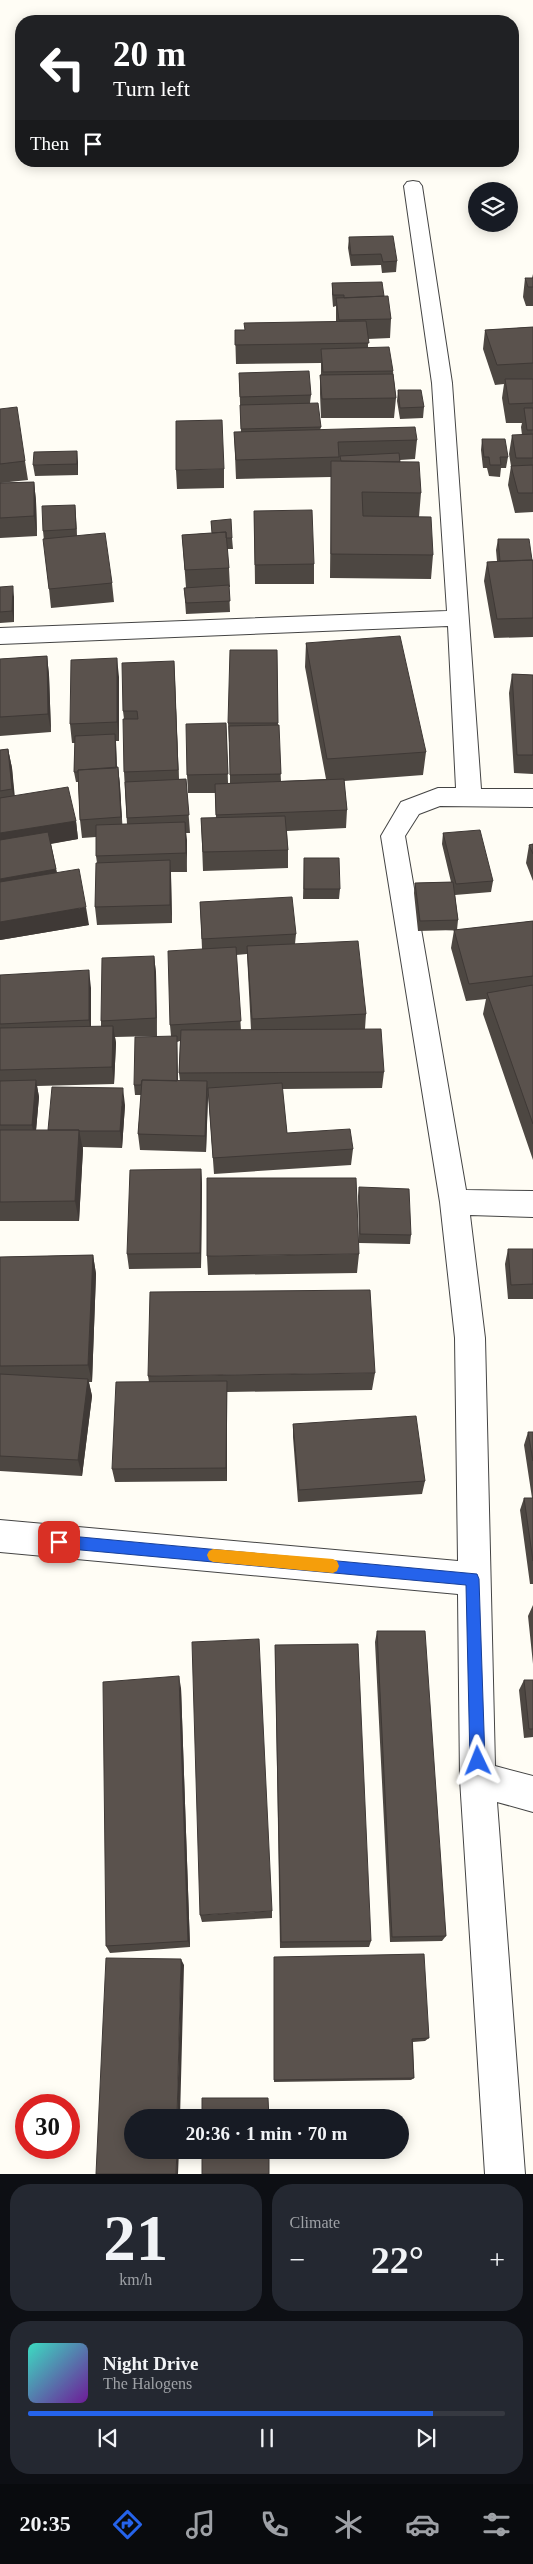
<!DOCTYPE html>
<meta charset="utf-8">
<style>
body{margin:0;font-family:Georgia,serif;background:#242831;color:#f1f3f6;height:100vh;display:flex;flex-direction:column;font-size:19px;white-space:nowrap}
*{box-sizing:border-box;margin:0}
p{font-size:16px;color:#9ea1a6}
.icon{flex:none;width:28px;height:28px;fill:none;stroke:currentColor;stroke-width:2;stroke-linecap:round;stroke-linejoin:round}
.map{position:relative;height:2174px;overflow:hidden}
.side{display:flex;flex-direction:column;gap:10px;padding:10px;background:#0d0f14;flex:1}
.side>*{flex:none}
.top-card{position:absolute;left:15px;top:15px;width:504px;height:152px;border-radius:20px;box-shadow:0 2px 12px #0003;background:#202124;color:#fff;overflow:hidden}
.tools{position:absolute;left:468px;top:182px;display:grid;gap:10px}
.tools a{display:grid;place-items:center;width:50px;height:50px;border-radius:50%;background:#171b24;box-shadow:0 2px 12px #0003;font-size:25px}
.speed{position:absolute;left:15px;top:2094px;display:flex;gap:10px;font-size:25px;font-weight:700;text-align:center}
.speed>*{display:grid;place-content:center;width:65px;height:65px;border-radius:50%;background:#171b24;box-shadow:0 2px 12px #0003;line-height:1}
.speed .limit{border:8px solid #d22;background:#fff;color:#111}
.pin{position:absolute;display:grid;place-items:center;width:42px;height:42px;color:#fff;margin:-21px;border-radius:10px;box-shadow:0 2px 8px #0006}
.me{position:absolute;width:55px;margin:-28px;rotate:358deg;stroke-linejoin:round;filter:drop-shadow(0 0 4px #0008)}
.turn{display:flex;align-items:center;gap:18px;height:105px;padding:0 15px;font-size:22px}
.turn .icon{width:65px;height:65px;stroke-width:2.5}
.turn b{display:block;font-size:35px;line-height:42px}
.then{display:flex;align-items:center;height:48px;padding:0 15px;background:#0003;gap:10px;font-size:19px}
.big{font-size:38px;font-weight:800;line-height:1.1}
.side .tile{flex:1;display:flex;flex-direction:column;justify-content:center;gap:8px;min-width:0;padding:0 18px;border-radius:20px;background:#242831}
.side .dial{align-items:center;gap:0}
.dial b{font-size:65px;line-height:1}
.song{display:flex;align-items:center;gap:15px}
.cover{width:60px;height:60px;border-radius:8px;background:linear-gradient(135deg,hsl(170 70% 55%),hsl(280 70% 35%))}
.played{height:5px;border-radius:2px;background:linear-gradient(90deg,#2563eb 85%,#363941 85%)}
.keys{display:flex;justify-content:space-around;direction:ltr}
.heat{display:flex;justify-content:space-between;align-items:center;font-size:28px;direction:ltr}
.side .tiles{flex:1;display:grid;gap:10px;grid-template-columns:1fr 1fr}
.tile:last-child{grid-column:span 2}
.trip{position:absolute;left:124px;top:2109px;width:285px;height:50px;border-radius:25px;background:#171b24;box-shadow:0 2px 12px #0003;font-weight:800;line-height:50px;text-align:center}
.tab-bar{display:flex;height:80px;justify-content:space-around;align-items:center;background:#090b0e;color:#9ea1a6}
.tab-bar .icon{width:35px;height:35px}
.tab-bar .on{color:#2563eb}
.tab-bar b{font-size:22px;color:#f1f3f6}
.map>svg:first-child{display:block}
</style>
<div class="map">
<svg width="533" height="2174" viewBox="0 0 533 2174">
<rect width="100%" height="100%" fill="#fffdf5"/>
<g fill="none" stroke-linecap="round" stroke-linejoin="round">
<defs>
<path id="street" d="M 413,181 L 419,182 L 422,186 L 452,383 L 481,789 L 533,789 L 533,807 L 440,806 L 419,814 L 405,836 L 466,1190 L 533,1191 L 533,1217 L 470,1215 L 485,1338 L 495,1766 L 533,1776 L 533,1812 L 497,1802 L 525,2174 L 485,2174 L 460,1779 L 458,1594 L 0,1552 L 0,1520 L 458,1561 L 455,1338 L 440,1202 L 381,836 L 401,802 L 438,788 L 456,788 L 448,626 L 0,644 L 0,628 L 447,611 L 432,383 L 404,186 L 407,182 Z"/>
</defs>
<!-- street casing -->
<use href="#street" stroke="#444" stroke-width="2"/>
<!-- street -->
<use href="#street" fill="#fff" fill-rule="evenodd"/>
</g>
<!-- wall -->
<path fill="#4d4742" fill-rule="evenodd" d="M 349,237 L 397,261 L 396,272 L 382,273 L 381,265 L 351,266 L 348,248 Z
M 533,274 L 533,306 L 526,306 L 523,297 L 525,278 L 532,278 Z
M 332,283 L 384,296 L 391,319 L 390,338 L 368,339 L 368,348 L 393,371 L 396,398 L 394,418 L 321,418 L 320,394 L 320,375 L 321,375 L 321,363 L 236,364 L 235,330 L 244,330 L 336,322 L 336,306 L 333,307 L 332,294 Z
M 533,327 L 533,512 L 515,513 L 508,485 L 511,466 L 509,454 L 512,435 L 522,435 L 521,427 L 522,423 L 506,423 L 502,398 L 504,384 L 495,385 L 483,349 L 485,330 Z
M 239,373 L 311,395 L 310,403 L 321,427 L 320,430 L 417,440 L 415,459 L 400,460 L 400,462 L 421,493 L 419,517 L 433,555 L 431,579 L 330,578 L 331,477 L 236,479 L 234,432 L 241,432 Z
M 398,390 L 424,407 L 423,418 L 400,419 L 397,401 Z
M 0,409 L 25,461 L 28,480 L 0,483 Z
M 482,439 L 508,457 L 506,468 L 501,468 L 500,477 L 489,476 L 487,468 L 483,468 L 481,450 Z
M 78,462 L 78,475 L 35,476 L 33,465 Z
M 224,469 L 224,488 L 177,489 L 176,470 Z
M 34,482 L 36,501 L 37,536 L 0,538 L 0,483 Z
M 75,505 L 77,536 L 112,583 L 114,602 L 51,608 L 43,531 Z
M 254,511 L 314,564 L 314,584 L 255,584 Z
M 211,521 L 232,538 L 233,549 L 227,549 L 229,568 L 230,587 L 229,587 L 230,612 L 186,614 L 184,588 L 186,588 L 182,535 L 212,533 Z
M 498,539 L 532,560 L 533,560 L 533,637 L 494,638 L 484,581 L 487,562 L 497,561 L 496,550 Z
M 0,587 L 14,597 L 14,622 L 0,623 Z
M 306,643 L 426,752 L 423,775 L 344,781 L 347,810 L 346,828 L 287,831 L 288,850 L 288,868 L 203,871 L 201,818 L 216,818 L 215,793 L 188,793 L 187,775 L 226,723 L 228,783 L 230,783 L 230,742 L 229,742 L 228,723 L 277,650 L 278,725 L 281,781 L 326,779 L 305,667 Z
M 47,656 L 49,675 L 51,732 L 0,736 L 0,659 Z
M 174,661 L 179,779 L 186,779 L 190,833 L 186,833 L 187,872 L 171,872 L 172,923 L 97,925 L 95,907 L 97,863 L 96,856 L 96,837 L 82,838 L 80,820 L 78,782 L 76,782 L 74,772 L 75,743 L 72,743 L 70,724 L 119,677 L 119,741 L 116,741 L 117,767 L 118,767 L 120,786 L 122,824 L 127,824 L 124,772 L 124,719 L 123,711 Z
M 512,674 L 533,675 L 533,774 L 514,773 L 509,693 Z
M 8,749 L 12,768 L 14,796 L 76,821 L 78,839 L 51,844 L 57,873 L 89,925 L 0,940 L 0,750 Z
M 443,833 L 493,881 L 491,892 L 455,895 L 458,920 L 457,930 L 533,921 L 533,1160 L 483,1014 L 486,999 L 466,1001 L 451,948 L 454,930 L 455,930 L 418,931 L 414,893 L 415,883 L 451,882 L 442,844 Z
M 533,844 L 533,881 L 526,863 L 529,845 Z
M 304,858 L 340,889 L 339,899 L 303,899 Z
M 200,902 L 296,934 L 295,944 L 366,1014 L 365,1029 L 384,1072 L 382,1088 L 282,1089 L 287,1133 L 353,1149 L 351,1165 L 214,1174 L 208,1090 L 206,1152 L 140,1150 L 138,1134 L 141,1095 L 135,1095 L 134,1085 L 171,1036 L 170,1025 L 202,949 ZM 247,954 L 251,1030 L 241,1030 L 236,955 ZM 180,1041 L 179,1073 L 180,1081 L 178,1081 L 177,1042 Z
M 154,956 L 156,973 L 157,1036 L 115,1037 L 116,1043 L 114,1084 L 37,1086 L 39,1097 L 36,1130 L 48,1130 L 125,1105 L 122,1148 L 83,1147 L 79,1221 L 0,1221 L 0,975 L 91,988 L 91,1027 L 101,1027 L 101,1021 Z
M 201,1169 L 202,1185 L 201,1268 L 129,1269 L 127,1254 Z
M 359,1187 L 411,1235 L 410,1244 L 359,1243 L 358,1196 Z
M 508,1249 L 533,1249 L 533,1299 L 508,1299 L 505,1264 Z
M 359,1254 L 357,1273 L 208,1275 L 207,1256 Z
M 93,1255 L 96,1274 L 92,1382 L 89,1382 L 92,1396 L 82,1476 L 0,1471 L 0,1257 Z
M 375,1373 L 372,1390 L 227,1392 L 227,1481 L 115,1482 L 112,1469 L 149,1382 L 148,1376 Z
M 293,1424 L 425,1481 L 422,1494 L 298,1502 L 293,1437 Z
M 528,1432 L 533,1432 L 533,1584 L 530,1584 L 520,1510 L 524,1498 L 532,1498 L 524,1445 Z
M 533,1605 L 533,1664 L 528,1616 Z
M 377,1631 L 446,1936 L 442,1941 L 390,1942 L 375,1642 Z
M 275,1645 L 371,1941 L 369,1947 L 280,1948 Z
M 524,1680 L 533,1680 L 533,1737 L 524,1738 L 519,1690 Z
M 181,1688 L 190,1947 L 110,1953 L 106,1946 Z
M 272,1911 L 272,1918 L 202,1922 L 200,1915 Z
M 274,1957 L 429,2038 L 425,2041 L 413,2042 L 414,2078 L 411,2080 L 274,2082 Z"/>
<!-- shaded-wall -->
<path fill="#3f3936" d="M 77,451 L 78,462 L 78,475 L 77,464 Z
M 34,482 L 36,501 L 37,536 L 34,516 Z
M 75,505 L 76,516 L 77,540 L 76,529 Z
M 13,586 L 14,597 L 14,622 L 12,611 Z
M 47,656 L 49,675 L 51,732 L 48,714 Z
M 117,658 L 119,677 L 119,741 L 117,722 Z
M 174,661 L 175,680 L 179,788 L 178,770 Z
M 115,734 L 116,745 L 117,781 L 116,770 Z
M 8,749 L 12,768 L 16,808 L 12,789 Z
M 118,767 L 120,786 L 123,835 L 121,817 Z
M 76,821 L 78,839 L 0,852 L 0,833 Z
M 185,822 L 187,840 L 187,872 L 186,853 Z
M 170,860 L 171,878 L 172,923 L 170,905 Z
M 56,869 L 59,887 L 0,897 L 0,879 Z
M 86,907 L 89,925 L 0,940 L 0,922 Z
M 154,956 L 156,973 L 157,1036 L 156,1018 Z
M 89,970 L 91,988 L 91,1037 L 89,1020 Z
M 113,1026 L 116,1043 L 114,1084 L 112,1067 Z
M 177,1036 L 177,1045 L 178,1094 L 177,1084 Z
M 36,1080 L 39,1097 L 35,1142 L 32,1125 Z
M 207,1081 L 208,1098 L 206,1152 L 205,1136 Z
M 123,1088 L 125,1105 L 122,1148 L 120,1131 Z
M 79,1130 L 83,1150 L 79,1221 L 75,1201 Z
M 201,1169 L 202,1185 L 201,1268 L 200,1253 Z
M 93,1255 L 96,1274 L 92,1382 L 88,1365 Z
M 88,1379 L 92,1396 L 82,1476 L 78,1460 Z
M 227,1381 L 227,1481 L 226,1468 Z
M 179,1676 L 181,1688 L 190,1947 L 188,1941 Z
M 181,1959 L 184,1965 L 180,2118 L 177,2118 Z
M 177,2150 L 179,2150 L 178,2174 L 176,2174 Z"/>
<!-- building -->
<path fill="#5a524d" stroke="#3f3936" d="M 393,236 L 397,261 L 383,262 L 381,254 L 351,255 L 349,237 Z
M 525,278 L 533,278 L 533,287 L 528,287 Z
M 382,282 L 384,296 L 344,298 L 344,295 L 333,295 L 332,283 Z
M 388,296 L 391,319 L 339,320 L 336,298 Z
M 366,321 L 369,343 L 235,345 L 235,330 L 245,330 L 244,323 Z
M 533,327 L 533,363 L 497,365 L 485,330 Z
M 389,347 L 393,371 L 323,372 L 321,349 Z
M 309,371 L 311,395 L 240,397 L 239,373 Z
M 393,374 L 396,398 L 322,399 L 320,375 Z
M 505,379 L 533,379 L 533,403 L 509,404 Z
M 398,390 L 421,390 L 424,407 L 400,408 Z
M 318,403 L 321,427 L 241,429 L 240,405 Z
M 17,407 L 25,461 L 0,464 L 0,409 Z
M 524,408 L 533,408 L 533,430 L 527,430 Z
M 222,420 L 224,469 L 176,470 L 176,421 Z
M 415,427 L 417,440 L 338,442 L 339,457 L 236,460 L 234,432 Z
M 533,434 L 533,458 L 516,458 L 512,435 Z
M 482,439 L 505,439 L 508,457 L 500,457 L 501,465 L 490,465 L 489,457 L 484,457 Z
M 77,451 L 77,464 L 33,465 L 34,452 Z
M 399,453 L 400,462 L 341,461 L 340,456 Z
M 331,461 L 419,462 L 421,493 L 362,492 L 363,516 L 431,517 L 433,555 L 331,554 Z
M 533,465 L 533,493 L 518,493 L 511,466 Z
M 34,482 L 34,516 L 0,518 L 0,483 Z
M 75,505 L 76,529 L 43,531 L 42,506 Z
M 312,510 L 314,564 L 255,565 L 254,511 Z
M 231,519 L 232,538 L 226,538 L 226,532 L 212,533 L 211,521 Z
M 226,532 L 229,568 L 185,570 L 182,535 Z
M 105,533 L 112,583 L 49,589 L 43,539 Z
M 498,539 L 529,539 L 532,560 L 500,561 Z
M 533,560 L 533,618 L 497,619 L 487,562 Z
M 229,585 L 230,601 L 186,603 L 184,588 Z
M 13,586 L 12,611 L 0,612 L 0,587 Z
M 400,636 L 426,752 L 327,759 L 306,643 Z
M 230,650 L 277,650 L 278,723 L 228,723 Z
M 47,656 L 48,714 L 0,717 L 0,659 Z
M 117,658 L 117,722 L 70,724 L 71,660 Z
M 174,661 L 178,770 L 124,772 L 123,719 L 138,719 L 137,711 L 123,711 L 122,663 Z
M 512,674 L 533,675 L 533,755 L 517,755 Z
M 226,723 L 228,774 L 187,775 L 186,724 Z
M 279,725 L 281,774 L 230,775 L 229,726 Z
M 115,734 L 116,768 L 78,770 L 78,772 L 74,772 L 75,736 Z
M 8,749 L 12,789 L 0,791 L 0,750 Z
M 118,767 L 121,817 L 80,820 L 78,770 Z
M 186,779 L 189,815 L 127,818 L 125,782 Z
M 344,779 L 347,810 L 216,815 L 215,784 Z
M 68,787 L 76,821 L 0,833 L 0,798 Z
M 285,816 L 288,850 L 203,852 L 201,818 Z
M 185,822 L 186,853 L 96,856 L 96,825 Z
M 480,830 L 493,881 L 456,884 L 443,833 Z
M 48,832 L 56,869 L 0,879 L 0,840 Z
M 533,844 L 533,854 L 529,845 Z
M 304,858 L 339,858 L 340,889 L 304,889 Z
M 170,860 L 170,905 L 95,907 L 96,863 Z
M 79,869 L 86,907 L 0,922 L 0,882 Z
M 453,882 L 458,920 L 420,921 L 415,883 Z
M 292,897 L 296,934 L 202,939 L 200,902 Z
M 533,921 L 533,976 L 469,984 L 454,930 Z
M 358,941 L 366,1014 L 252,1019 L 247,946 Z
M 236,947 L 241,1021 L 170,1025 L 168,951 Z
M 154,956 L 156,1018 L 101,1021 L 102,958 Z
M 89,970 L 89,1020 L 0,1024 L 0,975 Z
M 533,985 L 533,1124 L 487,993 Z
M 113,1026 L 112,1067 L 0,1070 L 0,1028 Z
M 381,1029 L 384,1072 L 179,1073 L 181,1030 Z
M 177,1036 L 177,1081 L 142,1080 L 141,1085 L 134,1085 L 135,1037 Z
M 36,1080 L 32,1125 L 0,1125 L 0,1081 Z
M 142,1080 L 207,1081 L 205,1136 L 138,1134 Z
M 282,1083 L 287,1133 L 350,1129 L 353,1149 L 213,1158 L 208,1088 Z
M 52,1087 L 123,1088 L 120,1131 L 79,1131 L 79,1130 L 48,1130 Z
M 0,1130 L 79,1130 L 75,1201 L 0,1202 Z
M 201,1169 L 200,1253 L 127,1254 L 130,1170 Z
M 207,1178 L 356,1178 L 359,1254 L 207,1256 Z
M 359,1187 L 409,1189 L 411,1235 L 360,1234 Z
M 508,1249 L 533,1249 L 533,1284 L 511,1285 Z
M 93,1255 L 88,1365 L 0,1366 L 0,1257 Z
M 370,1290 L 375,1373 L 148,1376 L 150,1292 Z
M 0,1374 L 88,1379 L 78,1460 L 0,1456 Z
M 227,1381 L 226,1468 L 112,1469 L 116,1382 Z
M 416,1416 L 425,1481 L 299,1490 L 293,1424 Z
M 528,1432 L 533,1432 L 533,1461 Z
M 524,1498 L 533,1498 L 533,1561 Z
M 377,1631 L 425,1631 L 446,1936 L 392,1937 Z
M 259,1639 L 272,1911 L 200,1915 L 192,1642 Z
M 358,1644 L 371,1941 L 281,1942 L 275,1645 Z
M 179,1676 L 188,1941 L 106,1946 L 103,1682 Z
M 524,1680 L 533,1680 L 533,1729 L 529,1729 Z
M 424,1954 L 429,2038 L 412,2039 L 414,2078 L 274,2080 L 274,1957 Z
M 106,1958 L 181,1959 L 177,2118 L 132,2118 L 132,2150 L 177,2150 L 176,2174 L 96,2174 Z
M 202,2098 L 268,2098 L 269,2118 L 202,2118 Z
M 202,2150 L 269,2150 L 269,2174 L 202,2174 Z"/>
<!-- route -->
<path fill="#2563eb" stroke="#184099" d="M 59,1535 L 477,1574 L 479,1579 L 485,1761 L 483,1766 L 478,1768 L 473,1766 L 470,1761 L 466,1585 L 59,1548 L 54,1546 L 52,1542 L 54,1537 Z"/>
<!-- slow -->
<path fill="#f59e0b" d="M 213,1549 L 333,1559 L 337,1561 L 339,1566 L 337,1571 L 333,1573 L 213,1562 L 209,1560 L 207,1555 L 209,1551 Z"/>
</svg>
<div class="tools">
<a><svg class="icon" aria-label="layers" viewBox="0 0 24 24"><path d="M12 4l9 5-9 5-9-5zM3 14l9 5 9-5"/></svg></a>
</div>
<div class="speed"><div class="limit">30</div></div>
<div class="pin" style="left:59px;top:1542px;background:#d93025"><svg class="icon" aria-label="arrive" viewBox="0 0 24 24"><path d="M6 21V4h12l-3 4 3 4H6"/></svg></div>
<svg class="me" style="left:478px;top:1761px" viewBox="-20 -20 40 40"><path d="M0-17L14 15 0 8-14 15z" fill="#2563eb" stroke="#fff" stroke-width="4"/></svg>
<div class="trip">20:36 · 1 min · 70 m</div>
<div class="top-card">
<div class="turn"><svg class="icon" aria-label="left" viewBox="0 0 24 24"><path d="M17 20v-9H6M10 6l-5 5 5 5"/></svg><div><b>20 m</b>Turn left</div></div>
<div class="then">Then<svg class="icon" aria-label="arrive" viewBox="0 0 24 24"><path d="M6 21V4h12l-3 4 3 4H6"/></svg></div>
</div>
</div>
<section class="side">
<div class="tiles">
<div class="tile dial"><b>21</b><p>km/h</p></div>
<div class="tile"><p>Climate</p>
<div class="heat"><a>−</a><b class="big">22°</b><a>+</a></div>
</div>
<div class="tile">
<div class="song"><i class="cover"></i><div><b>Night Drive</b><p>The Halogens</p></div></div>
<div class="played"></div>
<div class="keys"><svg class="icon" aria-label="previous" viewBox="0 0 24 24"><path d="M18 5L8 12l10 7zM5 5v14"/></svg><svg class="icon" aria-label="pause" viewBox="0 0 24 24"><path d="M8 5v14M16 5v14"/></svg><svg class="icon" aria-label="next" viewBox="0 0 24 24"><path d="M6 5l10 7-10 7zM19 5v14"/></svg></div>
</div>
</div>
</section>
<nav class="tab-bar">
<b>20:35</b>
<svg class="icon on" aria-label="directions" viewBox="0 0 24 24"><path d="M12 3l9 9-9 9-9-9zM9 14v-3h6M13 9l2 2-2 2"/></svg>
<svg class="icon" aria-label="music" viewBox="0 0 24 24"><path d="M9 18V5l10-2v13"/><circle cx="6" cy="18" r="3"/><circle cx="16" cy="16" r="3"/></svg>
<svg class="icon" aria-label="phone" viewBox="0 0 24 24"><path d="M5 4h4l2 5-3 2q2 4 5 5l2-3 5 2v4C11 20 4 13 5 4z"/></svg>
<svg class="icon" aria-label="climate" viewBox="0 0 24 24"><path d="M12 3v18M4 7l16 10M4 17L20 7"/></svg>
<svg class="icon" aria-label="car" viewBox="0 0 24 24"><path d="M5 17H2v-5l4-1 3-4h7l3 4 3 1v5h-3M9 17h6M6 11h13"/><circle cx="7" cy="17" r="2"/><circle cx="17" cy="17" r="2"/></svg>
<svg class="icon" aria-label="filters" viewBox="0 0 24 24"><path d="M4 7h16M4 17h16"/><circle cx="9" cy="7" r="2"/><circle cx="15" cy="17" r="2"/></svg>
</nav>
